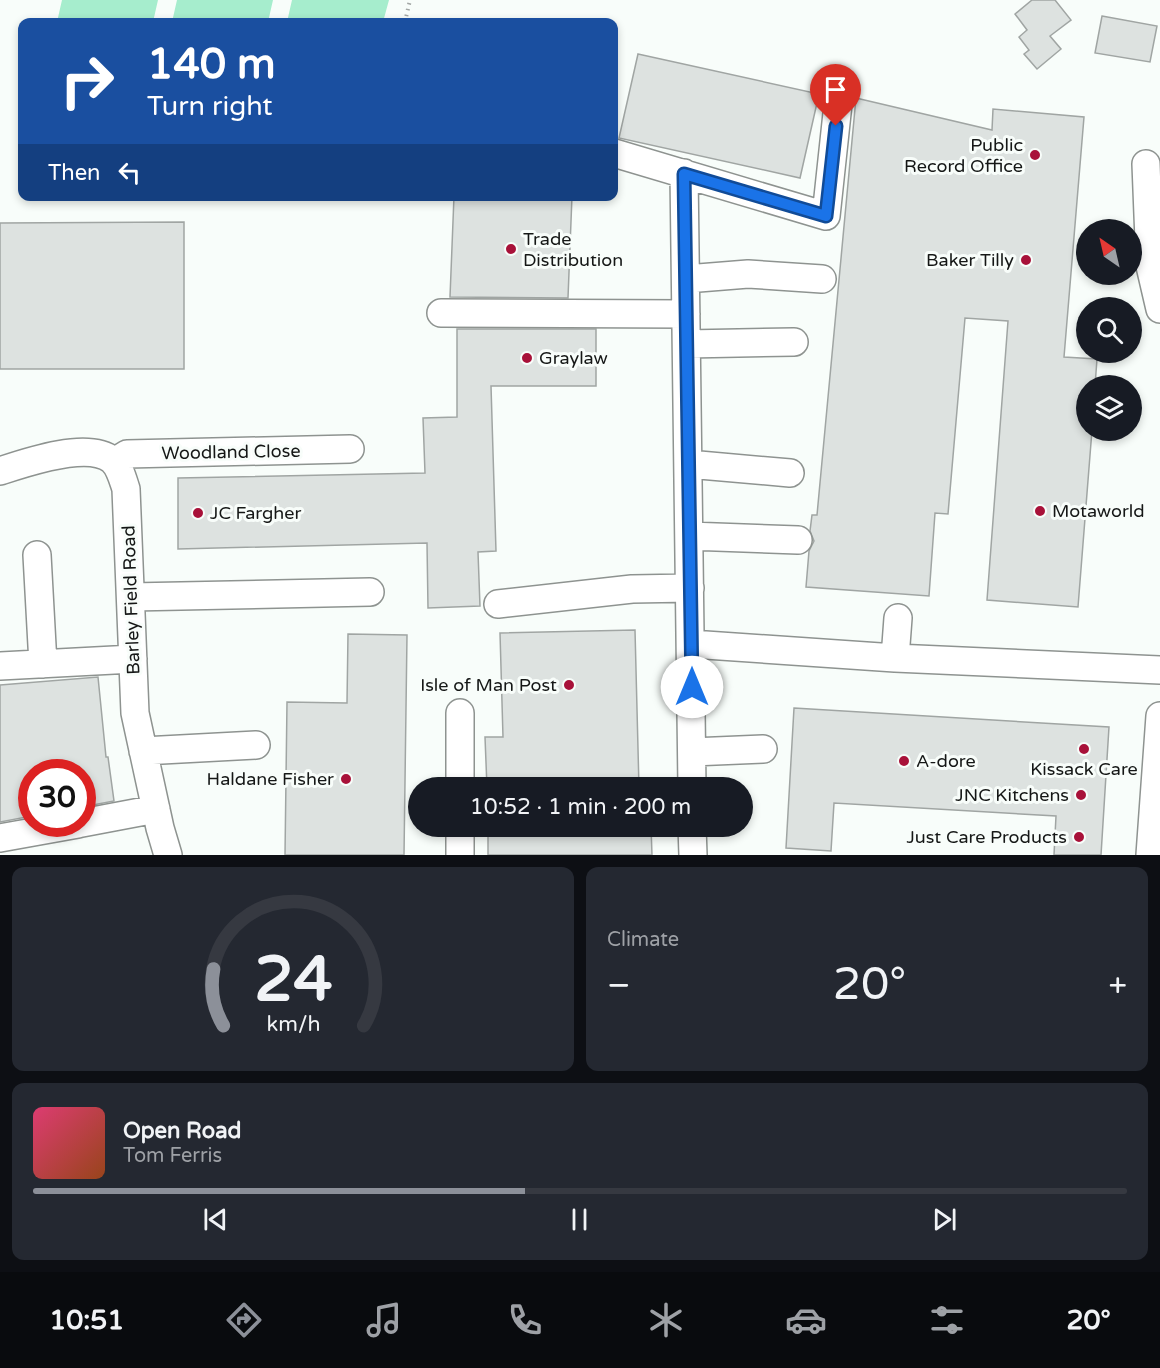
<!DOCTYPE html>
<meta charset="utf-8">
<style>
body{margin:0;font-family:"Varela Round",sans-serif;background:#242831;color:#f1f3f6;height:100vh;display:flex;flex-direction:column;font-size:22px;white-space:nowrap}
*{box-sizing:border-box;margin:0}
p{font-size:20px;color:#9ea1a6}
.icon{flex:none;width:33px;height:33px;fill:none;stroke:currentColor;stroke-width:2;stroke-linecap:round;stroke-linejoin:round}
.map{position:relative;height:855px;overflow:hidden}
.sheet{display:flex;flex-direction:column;gap:12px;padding:12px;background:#0d0f14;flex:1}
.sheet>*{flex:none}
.top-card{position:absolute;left:18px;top:18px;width:600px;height:183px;border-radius:12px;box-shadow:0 3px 9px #0003;background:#1a4fa0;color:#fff;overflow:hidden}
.needle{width:39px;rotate:326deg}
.fabs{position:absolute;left:1076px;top:219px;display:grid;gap:12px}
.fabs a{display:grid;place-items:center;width:66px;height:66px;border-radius:50%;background:#171b24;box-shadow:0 3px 9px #0003;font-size:30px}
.speed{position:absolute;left:18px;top:759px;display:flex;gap:12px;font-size:30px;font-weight:700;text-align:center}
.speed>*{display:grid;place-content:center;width:78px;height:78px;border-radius:50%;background:#171b24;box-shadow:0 3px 9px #0003;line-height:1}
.speed .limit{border:9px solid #d22;background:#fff;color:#111}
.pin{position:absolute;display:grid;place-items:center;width:51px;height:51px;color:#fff;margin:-62px -26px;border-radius:50% 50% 50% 0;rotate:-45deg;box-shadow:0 0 6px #0007}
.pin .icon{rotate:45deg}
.me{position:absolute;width:66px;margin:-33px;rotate:0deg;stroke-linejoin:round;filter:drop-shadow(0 0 4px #0008)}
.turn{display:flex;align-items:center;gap:21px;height:126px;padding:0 30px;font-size:27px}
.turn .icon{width:78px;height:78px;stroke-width:2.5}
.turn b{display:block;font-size:42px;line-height:51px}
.then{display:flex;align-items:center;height:57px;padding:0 30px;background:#0003;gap:12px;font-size:22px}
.big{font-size:45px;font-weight:600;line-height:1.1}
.sheet .card{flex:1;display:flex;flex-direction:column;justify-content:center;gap:9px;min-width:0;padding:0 21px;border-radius:12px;background:#242831}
.sheet .dial{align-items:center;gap:0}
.dial svg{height:156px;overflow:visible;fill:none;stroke:#363941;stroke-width:7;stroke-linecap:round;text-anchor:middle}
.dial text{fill:#f1f3f6;stroke:none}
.song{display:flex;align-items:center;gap:18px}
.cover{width:72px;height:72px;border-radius:9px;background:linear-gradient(135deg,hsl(340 70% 55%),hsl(20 70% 35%))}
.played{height:6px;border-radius:3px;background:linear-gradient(90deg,#8c9099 45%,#363941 45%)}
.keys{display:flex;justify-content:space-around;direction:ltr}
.heat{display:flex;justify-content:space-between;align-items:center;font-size:33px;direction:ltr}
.sheet .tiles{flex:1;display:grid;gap:12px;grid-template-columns:1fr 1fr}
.card:last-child{grid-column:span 2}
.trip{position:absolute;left:408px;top:777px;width:345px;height:60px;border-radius:30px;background:#171b24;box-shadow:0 3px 9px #0003;font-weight:600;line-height:60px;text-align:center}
.tabs{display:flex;height:96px;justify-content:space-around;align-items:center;background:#090b0e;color:#9ea1a6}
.tabs .icon{width:42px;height:42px}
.tabs .current{color:#8c9099}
.tabs b{font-size:27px;color:#f1f3f6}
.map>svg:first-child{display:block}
</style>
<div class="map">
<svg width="1160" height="855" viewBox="0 0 1160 855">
<rect width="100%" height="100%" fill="#f8fdfa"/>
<!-- green -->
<path fill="#a6edcd" d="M 62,0 L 158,0 L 153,22 L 57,22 Z
M 177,0 L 273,0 L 268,22 L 172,22 Z
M 292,0 L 389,0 L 383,22 L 287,22 Z"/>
<!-- building -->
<path fill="#dde2e0" stroke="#a0a5a3" stroke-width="1.5" d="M 1032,0 L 1055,0 L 1071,20 L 1050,36 L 1061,49 L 1037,69 L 1024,54 L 1029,50 L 1019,37 L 1027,30 L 1015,14 Z
M 1102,16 L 1157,26 L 1150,62 L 1095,53 Z
M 638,54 L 819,94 L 800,178 L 619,138 Z
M 856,98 L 992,130 L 993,109 L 1084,117 L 1064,357 L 1097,359 L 1095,386 L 1086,386 L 1086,430 L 1092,430 L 1078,607 L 987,600 L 1008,321 L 965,318 L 948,514 L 935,513 L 929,596 L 806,587 L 809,551 L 814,541 L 810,531 L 812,515 L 817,515 Z
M 454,196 L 572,196 L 568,298 L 450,297 Z
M 184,222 L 184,369 L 0,369 L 0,223 Z
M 457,329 L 596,329 L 596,386 L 491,386 L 496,551 L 478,552 L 480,606 L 428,608 L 427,543 L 178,549 L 178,478 L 425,473 L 423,418 L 457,417 Z
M 635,630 L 639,788 L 487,788 L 485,737 L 503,737 L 500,633 Z
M 348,634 L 407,635 L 404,855 L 285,855 L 287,702 L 347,703 Z
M 98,677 L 106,757 L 108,757 L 114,801 L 82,807 L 82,772 L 32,772 L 32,816 L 0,822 L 0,685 Z
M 794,708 L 1109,727 L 1101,855 L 1054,855 L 1056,816 L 834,803 L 831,851 L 786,848 Z
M 488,826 L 651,826 L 652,855 L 488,855 Z"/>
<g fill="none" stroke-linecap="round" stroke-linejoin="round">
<defs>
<path id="minor" d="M 614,153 L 826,216 L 838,104
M 1146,164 L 1150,266 L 1160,309
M 684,173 L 692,788
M 686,279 L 748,274 L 822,279
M 441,313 L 686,314
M 687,344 L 794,342
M 114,462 L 127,454 L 350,449
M 688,464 L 790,473
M 0,471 C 27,462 88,441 112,460 C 120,467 123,480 126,489 L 135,713 L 160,828 L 168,855
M 689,536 L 798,540
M 37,555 L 43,664
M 131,597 L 370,592
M 498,604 L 632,589 L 690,588
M 691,644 L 895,658 L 1160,670
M 895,658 L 898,618
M 0,666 L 133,659
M 460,713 L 460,788
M 143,751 L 256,745
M 692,752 L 763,749
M 82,823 L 156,809
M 460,826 L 460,855
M 692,826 L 693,855
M 0,838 L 78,824
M 1150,855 L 1160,716"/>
</defs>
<!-- minor casing -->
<use href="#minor" stroke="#8e9390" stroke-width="30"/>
<!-- path -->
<path stroke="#a2a6a4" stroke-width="4" stroke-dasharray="1.5 4.5" stroke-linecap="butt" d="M 405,22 L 410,0"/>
<!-- minor -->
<use href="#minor" stroke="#fff" stroke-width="27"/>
</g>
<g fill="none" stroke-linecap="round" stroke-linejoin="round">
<defs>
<path id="route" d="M 692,687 L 684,174 L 826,216 L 836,126"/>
</defs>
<!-- route casing -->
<use href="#route" stroke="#114b97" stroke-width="15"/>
<!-- route -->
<use href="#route" stroke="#1a73e8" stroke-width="10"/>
</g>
<!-- markers -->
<g fill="#a81139" stroke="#f8fdfa" stroke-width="2">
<circle cx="1035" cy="155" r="6"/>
<circle cx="511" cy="249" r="6"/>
<circle cx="1026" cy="260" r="6"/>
<circle cx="527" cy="358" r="6"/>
<circle cx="1040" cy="511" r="6"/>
<circle cx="198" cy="513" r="6"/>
<circle cx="569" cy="685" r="6"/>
<circle cx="1084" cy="749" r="6"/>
<circle cx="904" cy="761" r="6"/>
<circle cx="346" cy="779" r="6"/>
<circle cx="1081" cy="795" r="6"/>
<circle cx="1079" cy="837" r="6"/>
</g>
<g text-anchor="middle" stroke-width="6" stroke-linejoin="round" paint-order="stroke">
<!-- poi labels -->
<g font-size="18" fill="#151716" stroke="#f8fdfa" text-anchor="end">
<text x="1023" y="151">Public<tspan x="1023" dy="21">Record Office</tspan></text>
<text x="523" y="245" text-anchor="start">Trade<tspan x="523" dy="21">Distribution</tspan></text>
<text x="1014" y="266">Baker Tilly</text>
<text x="539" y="364" text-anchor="start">Graylaw</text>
<text x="1052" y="517" text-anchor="start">Motaworld</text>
<text x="210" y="519" text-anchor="start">JC Fargher</text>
<text x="557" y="691">Isle of Man Post</text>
<text x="916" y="767" text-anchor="start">A-dore</text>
<text x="1084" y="775" text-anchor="middle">Kissack Care</text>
<text x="334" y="785">Haldane Fisher</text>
<text x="1069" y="801">JNC Kitchens</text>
<text x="1067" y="843">Just Care Products</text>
</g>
<!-- street labels -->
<g font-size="18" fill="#151716" stroke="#f8fdfa">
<text transform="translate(231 452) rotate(-1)" y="6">Woodland Close</text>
<text transform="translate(131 600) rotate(-92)" y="6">Barley Field Road</text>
</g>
</g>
</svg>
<div class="fabs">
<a><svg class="needle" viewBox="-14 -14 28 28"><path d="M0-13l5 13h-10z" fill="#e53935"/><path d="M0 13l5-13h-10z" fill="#9ea1a6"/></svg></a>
<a><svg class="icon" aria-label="search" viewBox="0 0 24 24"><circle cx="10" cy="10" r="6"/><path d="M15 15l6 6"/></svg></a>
<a><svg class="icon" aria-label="layers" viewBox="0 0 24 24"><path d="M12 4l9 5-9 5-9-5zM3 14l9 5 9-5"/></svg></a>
</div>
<div class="speed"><div class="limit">30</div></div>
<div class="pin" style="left:836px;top:126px;background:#d93025"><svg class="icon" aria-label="arrive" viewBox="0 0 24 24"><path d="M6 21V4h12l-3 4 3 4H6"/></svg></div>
<svg class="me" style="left:692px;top:687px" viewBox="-20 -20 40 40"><circle r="19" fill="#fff"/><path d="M0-13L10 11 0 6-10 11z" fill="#1a73e8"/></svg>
<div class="trip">10:52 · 1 min · 200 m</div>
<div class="top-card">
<div class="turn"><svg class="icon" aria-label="right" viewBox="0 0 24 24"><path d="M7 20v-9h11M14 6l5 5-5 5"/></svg><div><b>140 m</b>Turn right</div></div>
<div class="then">Then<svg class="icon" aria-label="left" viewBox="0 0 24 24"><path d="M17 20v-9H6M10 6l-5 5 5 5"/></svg></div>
</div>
</div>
<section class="sheet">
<div class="tiles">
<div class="card dial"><svg viewBox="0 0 100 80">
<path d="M14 69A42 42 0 1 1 86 69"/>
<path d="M14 69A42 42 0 0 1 9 40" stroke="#8c9099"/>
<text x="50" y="56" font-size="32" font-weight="700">24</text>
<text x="50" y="72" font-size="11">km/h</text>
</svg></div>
<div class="card"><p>Climate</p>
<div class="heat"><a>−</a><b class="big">20°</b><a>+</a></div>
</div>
<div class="card">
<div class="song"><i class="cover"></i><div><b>Open Road</b><p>Tom Ferris</p></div></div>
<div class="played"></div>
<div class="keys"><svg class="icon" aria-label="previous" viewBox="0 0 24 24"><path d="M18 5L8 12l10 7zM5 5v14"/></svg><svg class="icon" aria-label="pause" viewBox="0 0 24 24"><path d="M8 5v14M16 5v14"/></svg><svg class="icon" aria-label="next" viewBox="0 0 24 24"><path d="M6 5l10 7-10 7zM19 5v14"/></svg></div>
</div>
</div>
</section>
<nav class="tabs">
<b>10:51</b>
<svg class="icon current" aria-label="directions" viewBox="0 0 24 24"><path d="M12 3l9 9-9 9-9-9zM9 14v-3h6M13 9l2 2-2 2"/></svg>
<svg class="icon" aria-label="music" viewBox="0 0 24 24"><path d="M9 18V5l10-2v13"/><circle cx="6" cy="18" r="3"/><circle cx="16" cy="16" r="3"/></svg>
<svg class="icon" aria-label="phone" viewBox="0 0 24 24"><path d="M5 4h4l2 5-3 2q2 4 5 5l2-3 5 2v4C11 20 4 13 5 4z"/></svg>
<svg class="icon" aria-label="climate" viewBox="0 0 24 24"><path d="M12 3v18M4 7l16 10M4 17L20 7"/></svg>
<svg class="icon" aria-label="car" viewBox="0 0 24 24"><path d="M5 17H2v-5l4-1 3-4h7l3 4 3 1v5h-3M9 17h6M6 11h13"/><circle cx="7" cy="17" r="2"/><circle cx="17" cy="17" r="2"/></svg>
<svg class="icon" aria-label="filters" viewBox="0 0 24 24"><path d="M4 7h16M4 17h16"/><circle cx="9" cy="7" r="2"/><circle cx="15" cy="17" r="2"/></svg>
<b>20°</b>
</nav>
